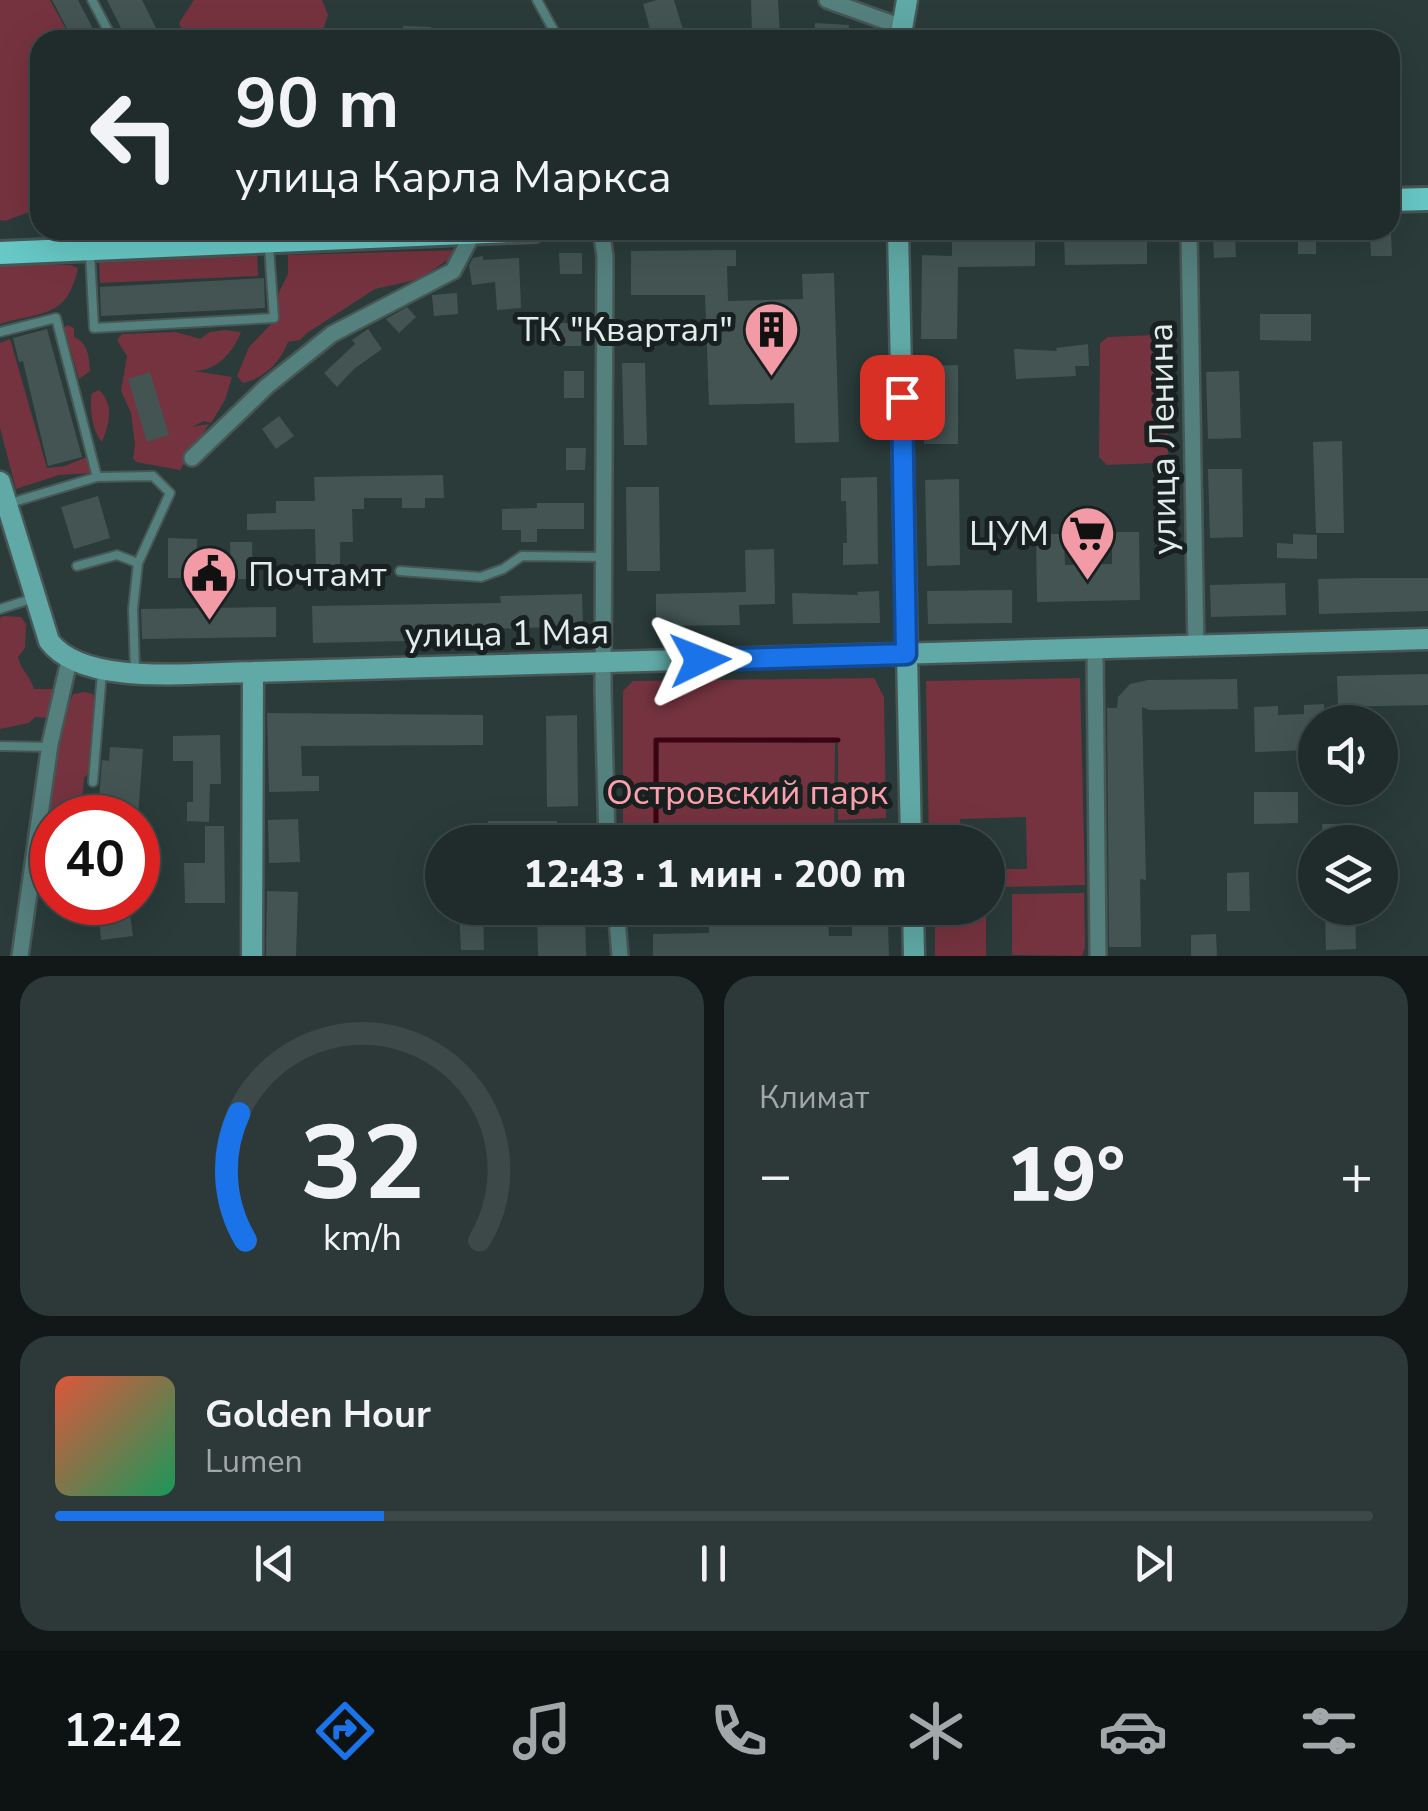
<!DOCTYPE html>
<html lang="ru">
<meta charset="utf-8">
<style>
body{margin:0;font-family:"Nunito Sans",sans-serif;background:#2d3838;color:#f1f3f6;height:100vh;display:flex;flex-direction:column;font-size:38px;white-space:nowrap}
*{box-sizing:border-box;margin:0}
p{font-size:32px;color:#a2a7a9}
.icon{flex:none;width:55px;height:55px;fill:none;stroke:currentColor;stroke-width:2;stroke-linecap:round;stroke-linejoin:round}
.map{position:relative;height:956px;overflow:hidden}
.drawer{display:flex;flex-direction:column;gap:20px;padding:20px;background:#121818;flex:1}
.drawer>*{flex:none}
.banner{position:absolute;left:30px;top:30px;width:1370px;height:210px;border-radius:30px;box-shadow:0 10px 40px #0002,0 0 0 2px #3d4848;background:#202c2c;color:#f1f3f6;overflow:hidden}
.buttons{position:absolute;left:1298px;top:705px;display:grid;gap:20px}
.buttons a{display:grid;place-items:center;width:100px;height:100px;border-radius:50%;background:#202c2c;box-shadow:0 10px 40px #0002,0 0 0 2px #3d4848;font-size:50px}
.speed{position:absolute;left:30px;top:795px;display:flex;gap:20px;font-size:50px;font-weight:700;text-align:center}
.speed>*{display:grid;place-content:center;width:130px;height:130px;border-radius:50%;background:#202c2c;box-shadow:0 10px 40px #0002,0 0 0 2px #3d4848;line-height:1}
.speed .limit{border:15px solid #d22;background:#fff;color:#111}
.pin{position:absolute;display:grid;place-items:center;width:85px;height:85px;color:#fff;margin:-42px;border-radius:20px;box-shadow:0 5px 15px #0006}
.me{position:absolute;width:110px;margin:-55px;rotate:88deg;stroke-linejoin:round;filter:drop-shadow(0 0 8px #0008)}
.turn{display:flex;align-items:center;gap:35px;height:210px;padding:0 40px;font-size:45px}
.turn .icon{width:130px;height:130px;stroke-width:2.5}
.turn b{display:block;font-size:70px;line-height:85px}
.big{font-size:75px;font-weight:800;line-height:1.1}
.drawer .card{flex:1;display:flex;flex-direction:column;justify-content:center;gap:15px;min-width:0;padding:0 35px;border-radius:30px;background:#2d3838}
.drawer .dial{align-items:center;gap:0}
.dial svg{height:260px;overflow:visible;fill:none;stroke:#3d4848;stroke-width:7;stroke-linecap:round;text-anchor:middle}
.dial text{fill:#f1f3f6;stroke:none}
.song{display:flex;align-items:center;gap:30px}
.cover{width:120px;height:120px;border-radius:15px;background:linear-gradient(135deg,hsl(10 70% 55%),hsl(150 70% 35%))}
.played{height:10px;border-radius:5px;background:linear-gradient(90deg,#1a73e8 25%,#3d4848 25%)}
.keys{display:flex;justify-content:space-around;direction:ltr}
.heat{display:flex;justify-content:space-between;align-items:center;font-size:55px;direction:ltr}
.drawer .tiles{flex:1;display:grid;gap:20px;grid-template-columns:1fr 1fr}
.card:last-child{grid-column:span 2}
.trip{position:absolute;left:425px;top:825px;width:580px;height:100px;border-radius:50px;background:#202c2c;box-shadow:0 10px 40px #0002,0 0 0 2px #3d4848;font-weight:800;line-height:100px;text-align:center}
.tabs{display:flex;height:160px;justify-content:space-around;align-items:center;background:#0d1212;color:#a2a7a9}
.tabs .icon{width:70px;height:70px}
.tabs .on{color:#1a73e8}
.tabs b{font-size:45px;color:#f1f3f6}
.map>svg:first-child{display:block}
</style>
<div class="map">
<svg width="1428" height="956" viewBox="0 0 1428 956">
<rect width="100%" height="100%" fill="#2a3b3a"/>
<!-- green -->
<path fill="#75333f" d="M 0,0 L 50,0 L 72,40 L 40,40 L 40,208 L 5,221 L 0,220 Z
M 194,0 L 322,0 L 328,15 L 322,33 L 313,33 L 312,40 L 186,40 L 179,23 Z
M 257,249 L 258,276 L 100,283 L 99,256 Z
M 456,250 L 456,254 L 420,279 L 375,289 L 307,333 L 300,340 L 288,342 C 280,362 265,378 243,383 L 237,376 L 249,347 L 277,318 L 279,292 L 288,274 L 288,255 Z
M 0,263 L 71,265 L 78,268 C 67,319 42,311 0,324 Z
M 67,325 L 74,328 L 74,337 C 88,343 89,356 90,371 L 79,379 L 64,328 Z
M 224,330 L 241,332 C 233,353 216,371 194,371 L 232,377 L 225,400 L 211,423 L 204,421 L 192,427 L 209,424 L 180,470 L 136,462 L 133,458 L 135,445 L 131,413 L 121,391 L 127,356 L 117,340 L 122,334 L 176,332 L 200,339 L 210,332 Z
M 1154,335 L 1166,344 L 1168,454 L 1156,463 L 1107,465 L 1099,457 L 1100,343 L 1108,337 Z
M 10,339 L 47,468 L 65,466 L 87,457 L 93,473 L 59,475 L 16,489 L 0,428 L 0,343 Z
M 99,390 C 115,405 109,424 102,442 C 92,431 89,407 92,393 Z
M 3,616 L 21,617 L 26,624 L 25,648 L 18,657 C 20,669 31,677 34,689 L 53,689 L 55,710 L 48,718 L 35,717 L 29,723 L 0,729 L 0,618 Z
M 874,678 L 884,697 L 886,818 L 838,820 L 838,738 L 654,738 L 654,842 L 623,842 L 623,691 L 633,681 Z
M 1080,678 L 1085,885 L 1006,887 L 1006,869 L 1027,869 L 1026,817 L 960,819 L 960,842 L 929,842 L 926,681 Z
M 85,692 L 93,694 L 95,700 L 89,773 L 84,778 L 83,793 L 45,823 L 61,723 L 73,694 Z
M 659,742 L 835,743 L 834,842 L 658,842 Z
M 838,829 L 887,829 L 887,842 L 837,842 Z
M 1084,893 L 1085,947 L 1082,956 L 1012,955 L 1012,894 Z
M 799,908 L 887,908 L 887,918 L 799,918 Z
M 935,908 L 986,908 L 986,956 L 935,956 Z"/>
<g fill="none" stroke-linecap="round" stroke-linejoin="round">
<!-- stream -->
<path stroke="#3c0313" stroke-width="5" d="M 656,842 L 656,740 L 838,740"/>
</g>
<!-- building -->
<path fill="#435453" d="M 52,0 L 78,0 L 99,40 L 73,40 Z
M 107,0 L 142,0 L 162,40 L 127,40 Z
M 657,0 L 674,0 L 686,40 L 653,40 L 643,4 Z
M 751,0 L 778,0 L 780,34 L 752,35 Z
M 815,23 L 849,25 L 848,40 L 814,40 Z
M 403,26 L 431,27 L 430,40 L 403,40 Z
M 1147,232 L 1147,264 L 1065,265 L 1064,233 Z
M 952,233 L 1035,233 L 1035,266 L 958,267 L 957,339 L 921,339 L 922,255 L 952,256 Z
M 1298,233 L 1316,233 L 1316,254 L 1298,254 Z
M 1391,233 L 1392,256 L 1371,256 L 1370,234 Z
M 1213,238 L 1235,238 L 1236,257 L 1214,258 Z
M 736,250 L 736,266 L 727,266 L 728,301 L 803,299 L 802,274 L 834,273 L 839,442 L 795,443 L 794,403 L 709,405 L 705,295 L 631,295 L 631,251 Z
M 559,253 L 582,253 L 582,274 L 560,274 Z
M 483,256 L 483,260 L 519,258 L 521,308 L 497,310 L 495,282 L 472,285 L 469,265 L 473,258 Z
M 264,278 L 265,308 L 101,316 L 100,287 Z
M 457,293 L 458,314 L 434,316 L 432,295 Z
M 407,307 L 416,317 L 399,333 L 386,319 Z
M 1260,314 L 1311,314 L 1311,341 L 1260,340 Z
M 554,323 L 582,323 L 581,346 L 554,346 Z
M 47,329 L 82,457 L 48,466 L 23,361 L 19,362 L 13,338 Z
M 368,329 L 382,349 L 354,369 L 337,387 L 324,373 L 355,344 L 352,340 Z
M 1088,344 L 1089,366 L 1075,366 L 1076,376 L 1016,379 L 1014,349 L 1057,351 L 1056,348 Z
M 622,363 L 645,363 L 647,445 L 624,445 Z
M 958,365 L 958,444 L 924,444 L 923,366 Z
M 564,371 L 584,371 L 584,398 L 564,398 Z
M 1239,371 L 1241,438 L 1208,439 L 1206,372 Z
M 150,372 L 169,435 L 147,442 L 128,379 Z
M 279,416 L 294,436 L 276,449 L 262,429 Z
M 1342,441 L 1344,533 L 1316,533 L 1313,442 Z
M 566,448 L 586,448 L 585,470 L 566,470 Z
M 1208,469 L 1242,469 L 1243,537 L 1210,538 Z
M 443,475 L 444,498 L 425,498 L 425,508 L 402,508 L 402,498 L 364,498 L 364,509 L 352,509 L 353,542 L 340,542 L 340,570 L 316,571 L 315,529 L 247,530 L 247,514 L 276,513 L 276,501 L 315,501 L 314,477 Z
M 877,477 L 878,564 L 843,565 L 843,543 L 847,543 L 846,501 L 841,501 L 841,478 Z
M 959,479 L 960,565 L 927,566 L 925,480 Z
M 626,487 L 659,487 L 660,571 L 627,571 Z
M 98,496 L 110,538 L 74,549 L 61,507 Z
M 537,503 L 584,503 L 584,529 L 537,529 L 537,542 L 521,542 L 521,530 L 502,530 L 502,509 L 537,508 Z
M 1112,532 L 1139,532 L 1140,600 L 1037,602 L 1036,534 L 1064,534 L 1065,565 L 1112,564 Z
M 1293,534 L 1317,535 L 1317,559 L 1277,558 L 1277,543 L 1293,544 Z
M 168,538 L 197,539 L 196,578 L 168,578 Z
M 230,542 L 252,542 L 253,579 L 231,579 Z
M 774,549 L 775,604 L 739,605 L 740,625 L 656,626 L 656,594 L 746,592 L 745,550 Z
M 1362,578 L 1428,578 L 1428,611 L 1319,614 L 1318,579 Z
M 1285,583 L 1286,615 L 1211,617 L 1210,585 Z
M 1012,590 L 1012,623 L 928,624 L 927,591 Z
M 879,591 L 880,623 L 793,624 L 792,593 L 858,595 L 857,592 Z
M 582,594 L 583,626 L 490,629 L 490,635 L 407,636 L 407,641 L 313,643 L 312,606 L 501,603 L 500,596 Z
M 276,607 L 276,637 L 142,639 L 141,609 Z
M 1428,674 L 1428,705 L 1338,707 L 1337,676 Z
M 1237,679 L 1238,709 L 1149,710 L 1142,707 L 1146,880 L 1140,879 L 1141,947 L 1109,947 L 1107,708 L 1117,708 L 1118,697 L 1130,684 L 1148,680 Z
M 1324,704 L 1324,722 L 1315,722 L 1315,750 L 1255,752 L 1254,707 L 1278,706 L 1278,715 L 1304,714 L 1304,705 Z
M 267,713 L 483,715 L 483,745 L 301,746 L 302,776 L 319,776 L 319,791 L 269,792 Z
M 577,715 L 578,806 L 547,807 L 546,716 Z
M 220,735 L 221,784 L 210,784 L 209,822 L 187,821 L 187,802 L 193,802 L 193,761 L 173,761 L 173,736 Z
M 110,747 L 143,749 L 138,818 L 106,818 L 107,800 L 99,799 L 102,760 L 109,761 Z
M 1254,792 L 1298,792 L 1298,823 L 1254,824 Z
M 298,819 L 300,862 L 269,863 L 268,820 Z
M 488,821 L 557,821 L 557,842 L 488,842 Z
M 1322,824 L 1353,824 L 1353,842 L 1323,842 Z
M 205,826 L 224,826 L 225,903 L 185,903 L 184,863 L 205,863 Z
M 1249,872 L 1250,911 L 1227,911 L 1227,873 Z
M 267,891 L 298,892 L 296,956 L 266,956 Z
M 459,908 L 483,908 L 484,950 L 461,950 Z
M 537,908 L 585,908 L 586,956 L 538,956 Z
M 709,908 L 767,908 L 767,922 L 828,921 L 829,936 L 852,936 L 852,923 L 859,923 L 859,908 L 882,908 L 882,923 L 888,923 L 889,956 L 653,956 L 653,934 L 709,933 Z
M 1325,908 L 1355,908 L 1356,949 L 1326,950 Z
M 130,914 L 133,936 L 101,940 L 99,917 Z
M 1216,934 L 1217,956 L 1191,956 L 1191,935 Z"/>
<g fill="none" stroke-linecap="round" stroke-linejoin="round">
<defs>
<path id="lane" d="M 92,0 L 113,40
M 537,0 L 559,40
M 90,254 L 94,328 L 274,318 L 269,247
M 0,332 L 56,318 L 97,477 L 7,504
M 97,477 L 153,476 L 170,493 L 138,563 L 133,609 L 135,670
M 77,566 L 117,555 L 138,563
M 400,571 L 481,577 L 503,569 L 522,556 L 603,557
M 0,609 L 34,598
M 0,746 L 49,747
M 93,782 L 102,672"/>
<path id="street" d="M 827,0 L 902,27
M 601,230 L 605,256 L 603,689 L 607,842
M 1189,230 L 1196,648
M 192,458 L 267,386 L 332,334 L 453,271 L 473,233
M 1095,650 L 1098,956
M 616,908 L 620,956
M 20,956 L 50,744 L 69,661"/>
<path id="secondary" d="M 900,40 L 907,0
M 898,230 L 911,842
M 0,482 L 49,641 C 84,688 198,672 253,672 L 1428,639
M 913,908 L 914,956
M 252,956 L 253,672"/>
<path id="primary" d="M 1390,200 L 1428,199
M 0,253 L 534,230"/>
</defs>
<!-- lane casing -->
<use href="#lane" stroke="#475756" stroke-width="12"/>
<!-- street casing -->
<use href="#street" stroke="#475756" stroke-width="20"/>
<!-- secondary casing -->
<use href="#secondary" stroke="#475756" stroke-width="25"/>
<!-- primary casing -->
<use href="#primary" stroke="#475756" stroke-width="28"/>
<!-- lane -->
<use href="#lane" stroke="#54807e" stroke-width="8"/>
<!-- street -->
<use href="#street" stroke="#54807e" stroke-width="15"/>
<!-- secondary -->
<use href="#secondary" stroke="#60a9a6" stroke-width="20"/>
<!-- primary -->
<use href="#primary" stroke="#67c8c5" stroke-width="22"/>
</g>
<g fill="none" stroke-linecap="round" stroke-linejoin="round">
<defs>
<path id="route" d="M 700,660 L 906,654 L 902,397"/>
</defs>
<!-- route casing -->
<use href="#route" stroke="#114b97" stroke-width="25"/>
<!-- route -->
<use href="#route" stroke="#1a73e8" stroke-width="18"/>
</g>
<!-- icons -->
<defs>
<symbol id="building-pin" viewBox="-11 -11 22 30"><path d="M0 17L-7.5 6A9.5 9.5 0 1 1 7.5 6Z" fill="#f39aa7" stroke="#182020"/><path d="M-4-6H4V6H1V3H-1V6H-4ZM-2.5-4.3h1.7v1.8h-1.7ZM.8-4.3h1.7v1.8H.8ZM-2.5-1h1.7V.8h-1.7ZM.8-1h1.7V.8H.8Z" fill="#111"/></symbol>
<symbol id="supermarket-pin" viewBox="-11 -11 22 30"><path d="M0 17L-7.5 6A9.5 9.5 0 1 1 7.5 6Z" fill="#f39aa7" stroke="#182020"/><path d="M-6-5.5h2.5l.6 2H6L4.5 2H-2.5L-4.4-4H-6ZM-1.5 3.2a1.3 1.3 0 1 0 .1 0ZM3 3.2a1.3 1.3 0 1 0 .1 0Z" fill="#111"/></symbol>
<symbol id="civic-pin" viewBox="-11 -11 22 30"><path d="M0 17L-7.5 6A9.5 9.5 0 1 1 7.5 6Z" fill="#f39aa7" stroke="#182020"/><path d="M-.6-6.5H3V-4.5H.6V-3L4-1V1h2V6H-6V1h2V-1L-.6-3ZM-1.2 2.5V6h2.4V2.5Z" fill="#111"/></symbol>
</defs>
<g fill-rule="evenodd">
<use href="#building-pin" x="740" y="298" width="63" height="86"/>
<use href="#supermarket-pin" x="1056" y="502" width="63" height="86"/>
<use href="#civic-pin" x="178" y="542" width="63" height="86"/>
</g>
<g text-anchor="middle" stroke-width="10" stroke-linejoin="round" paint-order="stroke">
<!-- poi labels -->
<g font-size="35" fill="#e2ecec" stroke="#182020" text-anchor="end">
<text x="733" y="341">ТК "Квартал"</text>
<text x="1049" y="545">ЦУМ</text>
<text x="248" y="586" text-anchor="start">Почтамт</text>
</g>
<!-- street labels -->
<g font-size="35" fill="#e2ecec" stroke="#182020">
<text transform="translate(1162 439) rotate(-91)" y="12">улица Ленина</text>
<text transform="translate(507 633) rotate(-1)" y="12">улица 1 Мая</text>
</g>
<!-- park labels -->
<g font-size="35" fill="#fca0ad" stroke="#182020">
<text x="747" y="804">Островский парк</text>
</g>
</g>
</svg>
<div class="buttons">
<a><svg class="icon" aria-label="sound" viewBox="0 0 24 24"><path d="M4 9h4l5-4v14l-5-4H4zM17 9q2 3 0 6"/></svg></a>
<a><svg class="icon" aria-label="layers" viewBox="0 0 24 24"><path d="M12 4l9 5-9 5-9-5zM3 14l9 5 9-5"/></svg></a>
</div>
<div class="speed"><div class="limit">40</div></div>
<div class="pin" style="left:902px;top:397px;background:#d93025"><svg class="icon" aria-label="arrive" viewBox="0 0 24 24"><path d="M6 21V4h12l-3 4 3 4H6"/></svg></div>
<svg class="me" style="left:700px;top:660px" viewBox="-20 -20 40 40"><path d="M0-17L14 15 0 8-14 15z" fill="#1a73e8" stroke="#fff" stroke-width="4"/></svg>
<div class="trip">12:43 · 1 мин · 200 m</div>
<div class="banner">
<div class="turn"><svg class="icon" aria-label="left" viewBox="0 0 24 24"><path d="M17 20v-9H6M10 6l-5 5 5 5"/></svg><div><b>90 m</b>улица Карла Маркса</div></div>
</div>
</div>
<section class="drawer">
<div class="tiles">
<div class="card dial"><svg viewBox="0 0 100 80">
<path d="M14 69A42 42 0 1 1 86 69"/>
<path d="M14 69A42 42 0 0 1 12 30" stroke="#1a73e8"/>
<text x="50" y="56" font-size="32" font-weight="700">32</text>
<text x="50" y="72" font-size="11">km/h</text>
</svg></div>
<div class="card"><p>Климат</p>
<div class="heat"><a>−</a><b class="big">19°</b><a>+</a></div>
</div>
<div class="card">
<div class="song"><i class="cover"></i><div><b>Golden Hour</b><p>Lumen</p></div></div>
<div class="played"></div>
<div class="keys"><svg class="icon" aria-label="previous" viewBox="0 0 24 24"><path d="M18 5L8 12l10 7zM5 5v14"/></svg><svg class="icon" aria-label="pause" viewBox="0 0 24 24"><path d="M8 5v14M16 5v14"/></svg><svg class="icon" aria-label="next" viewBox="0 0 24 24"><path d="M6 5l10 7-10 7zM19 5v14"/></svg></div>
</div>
</div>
</section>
<nav class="tabs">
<b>12:42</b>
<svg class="icon on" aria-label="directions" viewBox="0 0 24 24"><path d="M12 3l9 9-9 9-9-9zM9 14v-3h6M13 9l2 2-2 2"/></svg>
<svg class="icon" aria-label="music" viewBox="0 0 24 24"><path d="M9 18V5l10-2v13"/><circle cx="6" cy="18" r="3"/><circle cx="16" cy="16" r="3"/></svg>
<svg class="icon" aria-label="phone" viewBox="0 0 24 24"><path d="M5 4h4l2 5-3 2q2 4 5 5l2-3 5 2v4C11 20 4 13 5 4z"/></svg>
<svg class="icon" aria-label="climate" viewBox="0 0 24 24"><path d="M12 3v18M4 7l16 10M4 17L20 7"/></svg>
<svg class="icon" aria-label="car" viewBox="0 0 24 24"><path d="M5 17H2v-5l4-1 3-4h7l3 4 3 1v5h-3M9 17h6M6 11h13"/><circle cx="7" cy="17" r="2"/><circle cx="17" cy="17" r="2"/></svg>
<svg class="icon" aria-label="filters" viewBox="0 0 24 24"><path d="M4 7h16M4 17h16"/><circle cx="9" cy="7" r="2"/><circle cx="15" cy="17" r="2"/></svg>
</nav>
